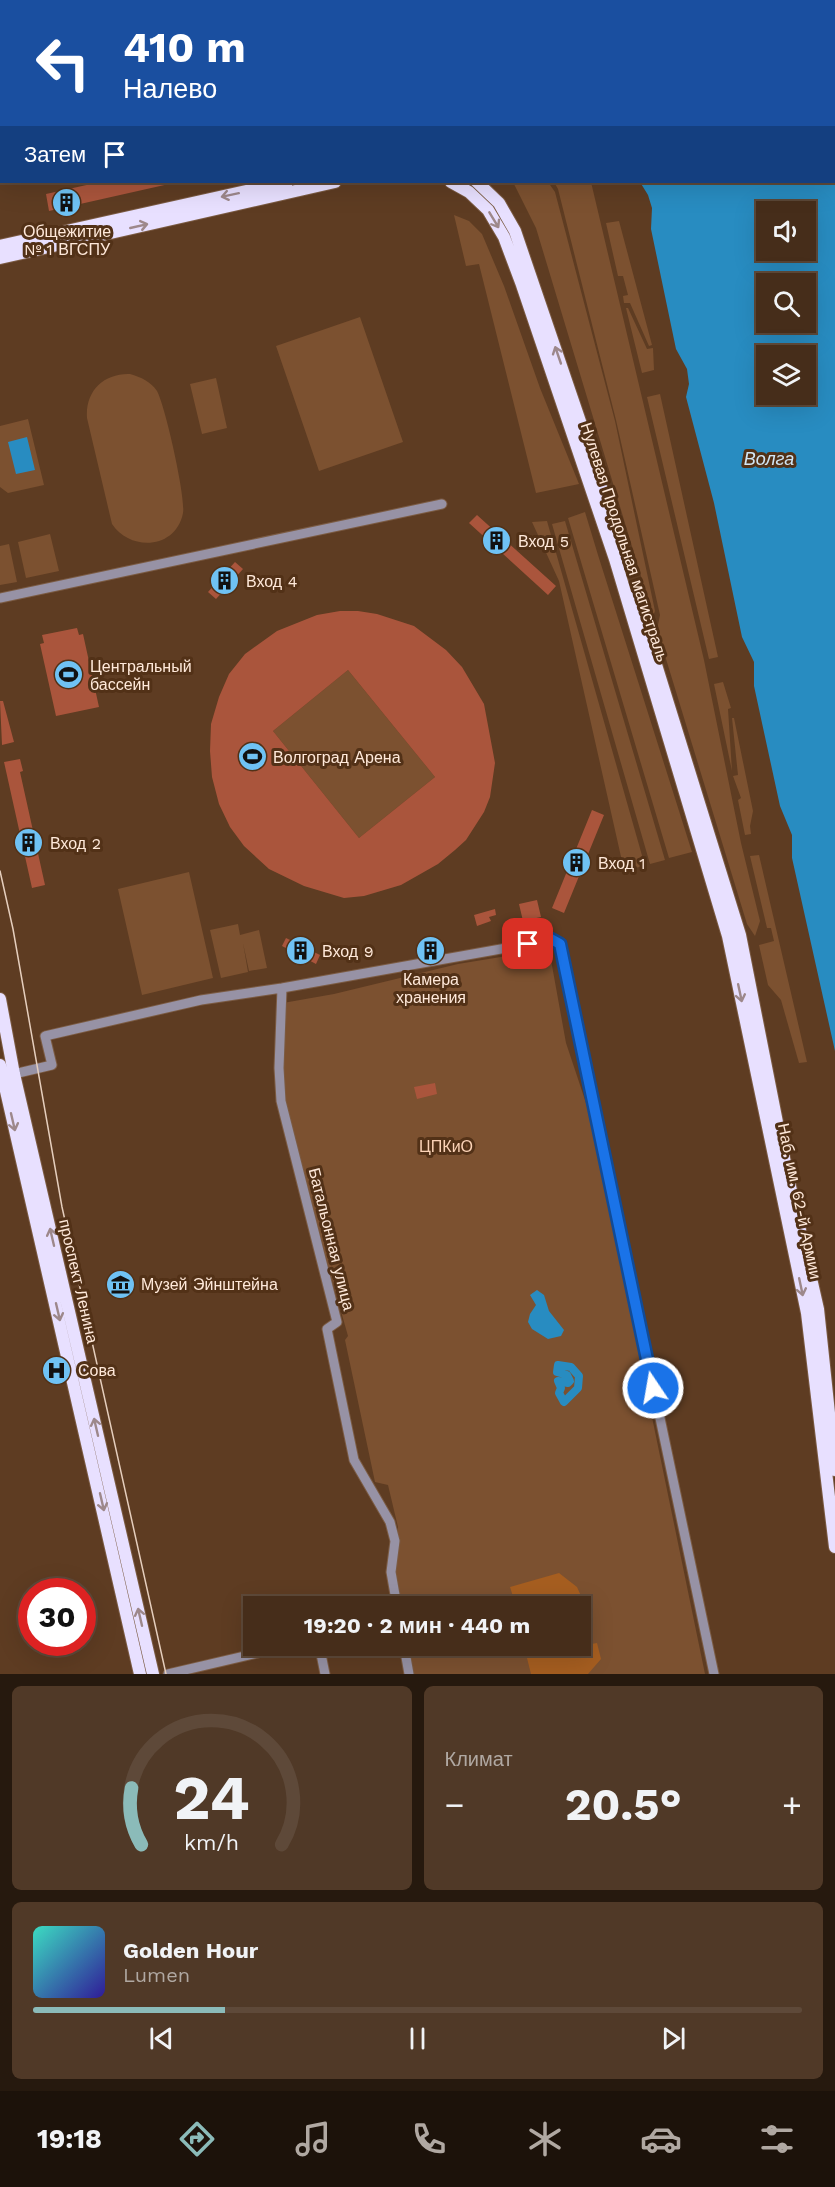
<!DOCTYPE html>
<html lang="ru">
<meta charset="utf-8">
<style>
body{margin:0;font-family:"Work Sans",sans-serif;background:#503927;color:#f1f3f6;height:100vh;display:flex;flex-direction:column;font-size:22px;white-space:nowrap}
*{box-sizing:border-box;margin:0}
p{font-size:20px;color:#b0a8a2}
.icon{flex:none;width:33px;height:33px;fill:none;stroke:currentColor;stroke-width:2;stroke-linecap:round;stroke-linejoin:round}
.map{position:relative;height:1674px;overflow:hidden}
.details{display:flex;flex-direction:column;gap:12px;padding:12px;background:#26190e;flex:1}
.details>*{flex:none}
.banner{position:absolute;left:0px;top:0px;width:836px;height:183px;box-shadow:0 6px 24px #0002,0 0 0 2px #5e4939;background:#1a4fa0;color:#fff;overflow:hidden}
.controls{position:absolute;left:756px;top:201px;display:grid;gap:12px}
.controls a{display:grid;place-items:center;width:60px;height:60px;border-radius:0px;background:#462d1a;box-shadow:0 6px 24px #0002,0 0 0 2px #5e4939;font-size:30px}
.speed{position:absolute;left:18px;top:1578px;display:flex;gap:12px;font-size:30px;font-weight:700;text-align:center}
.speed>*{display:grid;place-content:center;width:78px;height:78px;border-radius:50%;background:#462d1a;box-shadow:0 6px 24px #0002,0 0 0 2px #5e4939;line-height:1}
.speed .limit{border:9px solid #d22;background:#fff;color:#111}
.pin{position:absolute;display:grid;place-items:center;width:51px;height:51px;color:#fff;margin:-26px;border-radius:12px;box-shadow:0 3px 9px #0006}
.me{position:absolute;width:66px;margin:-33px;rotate:348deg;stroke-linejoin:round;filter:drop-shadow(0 0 4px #0008)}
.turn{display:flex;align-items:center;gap:21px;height:126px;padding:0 24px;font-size:27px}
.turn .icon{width:78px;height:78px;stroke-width:2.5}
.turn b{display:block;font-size:42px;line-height:51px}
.then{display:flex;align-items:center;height:57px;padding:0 24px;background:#0003;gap:12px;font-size:22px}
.big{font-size:45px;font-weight:700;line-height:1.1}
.details .widget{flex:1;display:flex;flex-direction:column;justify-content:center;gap:9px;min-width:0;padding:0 21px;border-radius:9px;background:#503927}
.details .dial{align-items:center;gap:0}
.dial svg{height:156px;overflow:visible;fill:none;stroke:#5e4939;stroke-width:7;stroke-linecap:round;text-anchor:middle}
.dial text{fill:#f1f3f6;stroke:none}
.song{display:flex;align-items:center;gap:18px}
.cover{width:72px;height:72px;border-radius:9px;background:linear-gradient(135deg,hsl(170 70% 55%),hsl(250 70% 35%))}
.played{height:6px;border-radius:3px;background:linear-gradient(90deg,#8bbbb9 25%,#5e4939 25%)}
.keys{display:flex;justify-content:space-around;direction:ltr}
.heat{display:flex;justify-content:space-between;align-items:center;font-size:33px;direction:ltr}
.details .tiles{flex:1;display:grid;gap:12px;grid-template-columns:1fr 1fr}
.widget:last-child{grid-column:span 2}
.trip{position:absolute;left:243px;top:1596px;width:348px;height:60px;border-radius:0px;background:#462d1a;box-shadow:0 6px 24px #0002,0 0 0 2px #5e4939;font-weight:700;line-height:60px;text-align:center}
.tabs{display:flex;height:96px;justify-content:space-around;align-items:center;background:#1c120a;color:#b0a8a2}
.tabs .icon{width:42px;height:42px}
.tabs .selected{color:#8bbbb9}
.tabs b{font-size:27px;color:#f1f3f6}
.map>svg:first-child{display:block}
</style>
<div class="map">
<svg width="835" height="1674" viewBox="0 0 835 1674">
<rect width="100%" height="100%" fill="#5e3c22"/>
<!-- green -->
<path fill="#7c5130" d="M 513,182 L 548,182 L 555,192 L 615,421 L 655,611 L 653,616 L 536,228 Z
M 554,182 L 591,182 L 704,660 L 741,843 L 760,921 L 755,936 L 747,924 L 659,636 L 658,625 L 660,615 L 616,420 L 558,189 Z
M 454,215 L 469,221 L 482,234 L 504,286 L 540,388 L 579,484 L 536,493 L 479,264 L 466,266 Z
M 619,221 L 652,345 L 649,346 L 630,303 L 624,303 L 623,296 L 628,295 L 623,276 L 618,276 L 606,223 Z
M 626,308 L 628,308 L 647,349 L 653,348 L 654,370 L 642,373 Z
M 360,317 L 403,442 L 319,471 L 276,346 Z
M 130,374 C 141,377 151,382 157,391 C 165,405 186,498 183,513 C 176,549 131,552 112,524 L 87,418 C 85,391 104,373 130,374 Z
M 216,378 L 227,428 L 202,434 L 190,384 Z
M 660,394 L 718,657 L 709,659 L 647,397 Z
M 28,419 L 44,485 L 8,493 L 0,487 L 0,426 Z
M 585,512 L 598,555 L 692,852 L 669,858 L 568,518 Z
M 547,521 L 645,866 L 624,870 L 559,581 L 532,522 Z
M 565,521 L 665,860 L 650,864 L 552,524 Z
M 50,534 L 59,571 L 26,578 L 18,542 Z
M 9,544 L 17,582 L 0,585 L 0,546 Z
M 348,670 L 435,777 L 359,838 L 273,731 Z
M 723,682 L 731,708 L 728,709 L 732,771 L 714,684 Z
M 732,718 L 734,718 L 753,811 L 750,826 L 751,834 L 745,835 L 738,800 L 741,798 L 733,776 L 738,775 Z
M 759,855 L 807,1062 L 799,1063 L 781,1000 L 768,985 L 759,945 L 774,941 L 771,928 L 767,928 L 750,856 Z
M 189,872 L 213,978 L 142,995 L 118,889 Z
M 238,924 L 240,935 L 259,930 L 267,968 L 249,971 L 243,943 L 248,972 L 221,978 L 210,930 Z
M 549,949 L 566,1043 L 589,1112 L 705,1674 L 414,1674 L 409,1646 L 580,1646 L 580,1606 L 402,1606 L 396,1571 L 398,1527 L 388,1485 L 375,1482 L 345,1340 L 348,1336 L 283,1105 L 283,1003 L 334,994 L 458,964 Z"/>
<!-- forest -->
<path fill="#a65e20" d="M 559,1573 L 577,1587 L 586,1607 L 581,1609 L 580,1606 L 516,1606 L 510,1587 Z
M 597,1643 L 601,1659 L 588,1674 L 531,1674 L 524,1646 L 569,1646 L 569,1648 Z"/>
<!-- water -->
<path fill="#288cc1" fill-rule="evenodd" d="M 599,0 L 835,0 L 835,1051 L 792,858 L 792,835 L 780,806 L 754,686 L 754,662 L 742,637 L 714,503 L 686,397 L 689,384 L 687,369 L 676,349 L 651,229 L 652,208 L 648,195 L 640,182 L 834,182 L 834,2 ZM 766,212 L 806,212 L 806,250 L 766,250 ZM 766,284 L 806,284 L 806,322 L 766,322 ZM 766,356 L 806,356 L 806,394 L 766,394 Z
M 27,437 L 35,470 L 16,474 L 8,442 Z
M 537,1290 L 544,1295 L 549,1311 L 564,1330 L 561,1336 L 548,1339 L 532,1329 L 528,1322 L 530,1314 L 536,1305 L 530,1295 Z"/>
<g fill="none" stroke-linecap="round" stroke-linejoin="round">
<!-- canal -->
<path stroke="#288cc1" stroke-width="8" d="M 558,1365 L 571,1367 L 579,1376 L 578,1388 L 564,1402 L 559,1393 L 561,1388 L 558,1381 L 568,1383 L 570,1381 L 567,1375 L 557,1372 Z"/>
</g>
<!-- building -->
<path fill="#aa553c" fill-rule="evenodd" d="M 100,182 L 169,182 L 169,184 L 49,211 L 46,194 Z
M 477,515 L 556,586 L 548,595 L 469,523 Z
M 235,562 L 243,569 L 216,599 L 208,592 Z
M 340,611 L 358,611 L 377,614 L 414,626 L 446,650 L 462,667 L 484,704 L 495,763 L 490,797 L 484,812 L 466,840 L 455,850 L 438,864 L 401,885 L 364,896 L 344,898 L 304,886 L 269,869 L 244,846 L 230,827 L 219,804 L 212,777 L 210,751 L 211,724 L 219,697 L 229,674 L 245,654 L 277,631 L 317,615 ZM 348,670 L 435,777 L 359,838 L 273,731 Z
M 77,628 L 79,635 L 83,634 L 99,707 L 56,716 L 40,644 L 44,643 L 42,635 Z
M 0,701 L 3,701 L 14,742 L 2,745 Z
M 20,759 L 23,771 L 20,772 L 45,885 L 32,888 L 4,762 Z
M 592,810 L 604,815 L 564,913 L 552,908 Z
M 537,900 L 541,917 L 523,921 L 519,904 Z
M 495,909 L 496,915 L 489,917 L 491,921 L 477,926 L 474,915 Z
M 286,938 L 320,955 L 316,964 L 282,946 Z
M 435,1083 L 437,1094 L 417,1099 L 414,1087 Z"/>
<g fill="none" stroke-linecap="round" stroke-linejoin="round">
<defs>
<path id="minor" d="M 0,598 L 442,504
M 282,988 L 279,1068 L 281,1101 L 337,1322 L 327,1329 L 354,1460 L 390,1522 L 395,1541 L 391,1572 L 397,1606
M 14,1074 L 52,1065 L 45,1036 L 201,1000 L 282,988 L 551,940 L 560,944 L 714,1674
M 313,1646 L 320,1649 L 325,1674
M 404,1646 L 409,1674
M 168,1674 L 287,1646"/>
<path id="major" d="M 451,182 L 469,192 L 488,210 L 504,237 L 522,285 L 615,559 L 728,936 L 807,1313 L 835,1547
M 477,182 L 499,203 L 515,231 L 586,439 L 622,555
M 0,246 L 287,182
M 0,258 L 335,182
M 635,597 L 740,935 L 787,1173 L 818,1309 L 835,1470
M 0,999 L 14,1074 L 153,1674
M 0,1065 L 140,1674"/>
</defs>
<!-- minor casing -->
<use href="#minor" stroke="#7b5b43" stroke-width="11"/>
<!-- major casing -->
<use href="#major" stroke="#7b5b43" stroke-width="14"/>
<!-- minor -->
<use href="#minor" stroke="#9792a5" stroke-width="9"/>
<!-- major -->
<use href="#major" stroke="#e8e0ff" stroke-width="12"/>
<!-- tram -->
<path stroke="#e5cebd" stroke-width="1.5" d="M 0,871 L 13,929 L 62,1207 L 166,1674"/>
</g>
<!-- one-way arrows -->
<defs><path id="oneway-shaft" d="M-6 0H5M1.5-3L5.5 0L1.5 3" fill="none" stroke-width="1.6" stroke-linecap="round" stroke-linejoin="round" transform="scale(1.5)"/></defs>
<g stroke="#9d888b">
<use href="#oneway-shaft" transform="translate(230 195) rotate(168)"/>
<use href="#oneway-shaft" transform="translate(494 220) rotate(59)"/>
<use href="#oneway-shaft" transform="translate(139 226) rotate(-13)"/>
<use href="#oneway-shaft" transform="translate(558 355) rotate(-109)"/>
<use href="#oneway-shaft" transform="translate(740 993) rotate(78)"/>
<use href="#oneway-shaft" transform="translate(13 1122) rotate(77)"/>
<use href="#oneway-shaft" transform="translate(52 1237) rotate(-103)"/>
<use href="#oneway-shaft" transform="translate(801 1287) rotate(78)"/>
<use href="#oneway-shaft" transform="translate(58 1312) rotate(77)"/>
<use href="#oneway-shaft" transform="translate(96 1427) rotate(-103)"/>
<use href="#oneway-shaft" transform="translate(102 1502) rotate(77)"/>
<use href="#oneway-shaft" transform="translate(140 1617) rotate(-103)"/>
</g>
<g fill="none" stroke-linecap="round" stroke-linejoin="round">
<defs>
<path id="route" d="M 528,944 L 551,939 L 560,944 L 653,1388"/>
</defs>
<!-- route casing -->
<use href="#route" stroke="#114b97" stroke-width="15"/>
<!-- route -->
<use href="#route" stroke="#1a73e8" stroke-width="10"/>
</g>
<!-- icons -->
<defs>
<symbol id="building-disc" viewBox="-11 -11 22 22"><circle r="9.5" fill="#6fc2f4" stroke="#523117"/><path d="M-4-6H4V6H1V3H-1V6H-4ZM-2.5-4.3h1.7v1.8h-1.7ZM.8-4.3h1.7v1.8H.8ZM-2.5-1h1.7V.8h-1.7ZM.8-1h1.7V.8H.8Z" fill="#111"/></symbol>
<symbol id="stadium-disc" viewBox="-11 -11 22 22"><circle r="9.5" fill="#6fc2f4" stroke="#523117"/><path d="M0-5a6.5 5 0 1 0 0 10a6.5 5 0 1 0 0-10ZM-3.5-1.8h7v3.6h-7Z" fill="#111"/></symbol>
<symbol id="museum-disc" viewBox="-11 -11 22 22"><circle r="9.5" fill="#6fc2f4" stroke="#523117"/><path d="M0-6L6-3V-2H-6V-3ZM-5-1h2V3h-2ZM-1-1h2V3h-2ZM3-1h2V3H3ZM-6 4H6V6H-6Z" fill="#111"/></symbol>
<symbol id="hospital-disc" viewBox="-11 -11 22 22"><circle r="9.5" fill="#6fc2f4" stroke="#523117"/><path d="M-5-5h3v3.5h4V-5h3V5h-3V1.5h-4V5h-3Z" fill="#111"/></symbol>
</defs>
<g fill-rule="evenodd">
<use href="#building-disc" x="50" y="186" width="33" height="33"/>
<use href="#building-disc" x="480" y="524" width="33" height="33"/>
<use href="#building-disc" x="208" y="564" width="33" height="33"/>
<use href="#stadium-disc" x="52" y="658" width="33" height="33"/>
<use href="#stadium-disc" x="236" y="740" width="33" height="33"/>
<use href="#building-disc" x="12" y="826" width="33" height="33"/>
<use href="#building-disc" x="560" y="846" width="33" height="33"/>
<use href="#building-disc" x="284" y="934" width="33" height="33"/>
<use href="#building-disc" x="414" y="934" width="33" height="33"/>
<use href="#museum-disc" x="104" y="1268" width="33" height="33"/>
<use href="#hospital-disc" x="40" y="1354" width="33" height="33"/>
</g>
<g text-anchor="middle" stroke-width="6" stroke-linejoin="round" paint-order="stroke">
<!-- poi labels -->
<g font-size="16" fill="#ffe9da" stroke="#523117" text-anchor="start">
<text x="67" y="237" text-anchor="middle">Общежитие<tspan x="67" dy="18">№ 1 ВГСПУ</tspan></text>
<text x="518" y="547">Вход 5</text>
<text x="246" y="587">Вход 4</text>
<text x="90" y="672">Центральный<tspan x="90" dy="18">бассейн</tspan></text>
<text x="273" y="763">Волгоград Арена</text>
<text x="50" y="849">Вход 2</text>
<text x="598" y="869">Вход 1</text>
<text x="322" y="957">Вход 9</text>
<text x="431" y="985" text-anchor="middle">Камера<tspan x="431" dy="18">хранения</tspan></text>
<text x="141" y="1290">Музей Эйнштейна</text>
<text x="78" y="1376">Сова</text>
</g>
<!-- street labels -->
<g font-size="16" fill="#ffe9da" stroke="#523117">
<text transform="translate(625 542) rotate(72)" y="6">Нулевая Продольная магистраль</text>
<text transform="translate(800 1201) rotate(78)" y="6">Наб. им. 62-й Армии</text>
<text transform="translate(332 1239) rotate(76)" y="6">Батальонная улица</text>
<text transform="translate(79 1281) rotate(77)" y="6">проспект Ленина</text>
</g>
<!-- park labels -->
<g font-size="16" fill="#fcd3b7" stroke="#523117">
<text x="446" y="1152">ЦПКиО</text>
</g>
<!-- water labels -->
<g font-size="18" font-style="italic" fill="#d1e6f5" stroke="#523117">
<text x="769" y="465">Волга</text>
</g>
</g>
</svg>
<div class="controls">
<a><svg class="icon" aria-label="sound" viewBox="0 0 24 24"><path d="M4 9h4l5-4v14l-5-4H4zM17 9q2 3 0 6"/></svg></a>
<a><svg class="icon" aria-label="search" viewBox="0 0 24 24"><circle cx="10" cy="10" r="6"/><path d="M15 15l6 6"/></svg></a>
<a><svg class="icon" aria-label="layers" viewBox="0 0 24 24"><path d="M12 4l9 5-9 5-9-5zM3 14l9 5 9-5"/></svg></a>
</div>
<div class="speed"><div class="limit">30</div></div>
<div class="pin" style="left:528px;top:944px;background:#d93025"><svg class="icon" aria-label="arrive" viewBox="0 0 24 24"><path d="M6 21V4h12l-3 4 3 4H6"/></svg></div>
<svg class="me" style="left:653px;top:1388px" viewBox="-20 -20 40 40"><circle r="17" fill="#1a73e8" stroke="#fff" stroke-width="3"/><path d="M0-11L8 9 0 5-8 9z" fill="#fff"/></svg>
<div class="trip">19:20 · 2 мин · 440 m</div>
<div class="banner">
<div class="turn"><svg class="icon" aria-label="left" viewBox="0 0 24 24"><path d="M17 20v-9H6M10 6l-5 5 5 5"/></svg><div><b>410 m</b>Налево</div></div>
<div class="then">Затем<svg class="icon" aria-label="arrive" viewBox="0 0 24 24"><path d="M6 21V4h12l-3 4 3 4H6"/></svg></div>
</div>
</div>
<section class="details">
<div class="tiles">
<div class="widget dial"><svg viewBox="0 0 100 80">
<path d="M14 69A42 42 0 1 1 86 69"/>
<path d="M14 69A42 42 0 0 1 9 40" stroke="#8bbbb9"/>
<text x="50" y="56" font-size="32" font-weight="700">24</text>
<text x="50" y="72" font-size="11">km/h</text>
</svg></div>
<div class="widget"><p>Климат</p>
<div class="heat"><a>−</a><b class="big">20.5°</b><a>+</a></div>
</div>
<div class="widget">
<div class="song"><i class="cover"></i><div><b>Golden Hour</b><p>Lumen</p></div></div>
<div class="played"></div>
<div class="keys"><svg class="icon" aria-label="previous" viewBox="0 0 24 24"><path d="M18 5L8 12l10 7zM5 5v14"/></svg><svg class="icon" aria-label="pause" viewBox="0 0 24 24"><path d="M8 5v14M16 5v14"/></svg><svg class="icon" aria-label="next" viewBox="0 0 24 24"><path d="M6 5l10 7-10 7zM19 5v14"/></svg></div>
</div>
</div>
</section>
<nav class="tabs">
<b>19:18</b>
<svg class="icon selected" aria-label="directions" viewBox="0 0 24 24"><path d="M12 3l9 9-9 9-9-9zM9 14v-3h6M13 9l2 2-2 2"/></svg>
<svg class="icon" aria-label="music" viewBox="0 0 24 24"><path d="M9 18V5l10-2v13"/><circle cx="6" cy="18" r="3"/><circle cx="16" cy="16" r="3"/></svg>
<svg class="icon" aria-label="phone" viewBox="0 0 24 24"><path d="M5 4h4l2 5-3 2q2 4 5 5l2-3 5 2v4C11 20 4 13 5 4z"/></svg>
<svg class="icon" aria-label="climate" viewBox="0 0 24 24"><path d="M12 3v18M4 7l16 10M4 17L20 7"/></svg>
<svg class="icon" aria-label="car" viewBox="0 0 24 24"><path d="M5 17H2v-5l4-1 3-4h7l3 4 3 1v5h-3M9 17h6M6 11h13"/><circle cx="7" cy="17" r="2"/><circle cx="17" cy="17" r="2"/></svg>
<svg class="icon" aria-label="filters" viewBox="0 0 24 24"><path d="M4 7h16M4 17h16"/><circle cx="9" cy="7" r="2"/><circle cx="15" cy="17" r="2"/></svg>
</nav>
